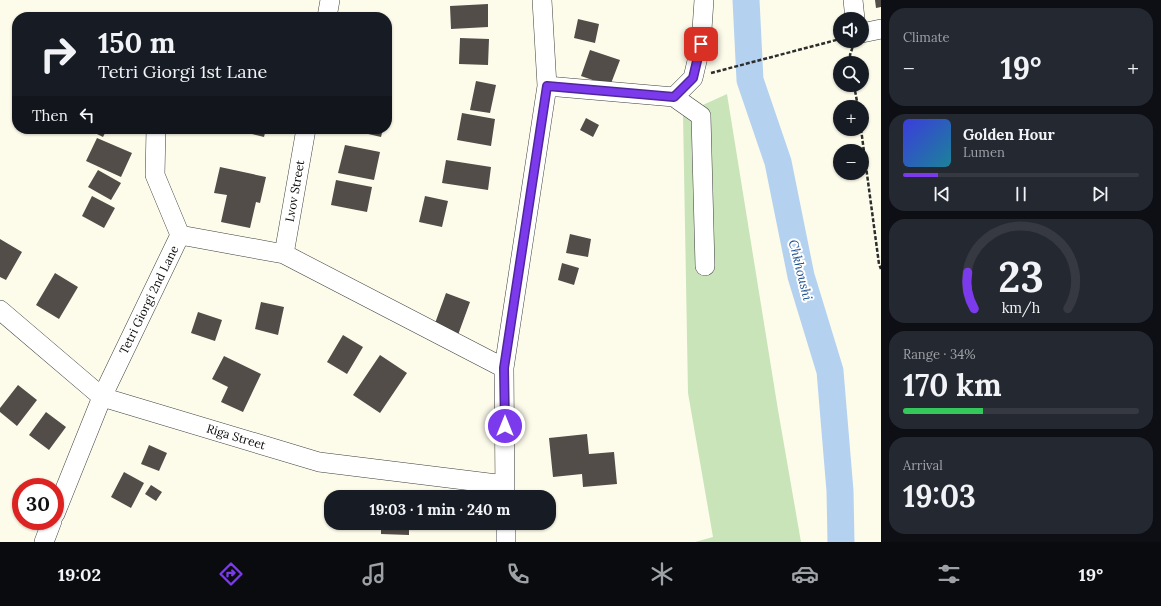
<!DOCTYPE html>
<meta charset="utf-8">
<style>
body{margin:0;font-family:Lora,serif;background:#242831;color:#f1f3f6;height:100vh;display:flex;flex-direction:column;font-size:15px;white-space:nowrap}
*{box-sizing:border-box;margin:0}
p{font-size:13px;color:#9ea1a6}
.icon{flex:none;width:22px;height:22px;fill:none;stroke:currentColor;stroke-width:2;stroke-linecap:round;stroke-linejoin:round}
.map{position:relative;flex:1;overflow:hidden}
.side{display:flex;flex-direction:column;gap:8px;padding:8px;background:#0d0f14;width:280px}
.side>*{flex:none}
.banner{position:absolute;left:12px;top:12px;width:380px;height:122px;border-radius:16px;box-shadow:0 1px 3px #0004;background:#171b24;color:#f1f3f6;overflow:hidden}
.controls{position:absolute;left:833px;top:12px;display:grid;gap:8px}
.controls a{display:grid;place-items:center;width:36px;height:36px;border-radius:50%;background:#171b24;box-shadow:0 1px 3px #0004;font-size:20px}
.speed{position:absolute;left:12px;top:478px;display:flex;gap:8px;font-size:20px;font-weight:700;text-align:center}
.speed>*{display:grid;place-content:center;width:52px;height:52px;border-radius:50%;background:#171b24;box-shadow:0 1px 3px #0004;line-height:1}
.speed .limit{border:6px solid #d22;background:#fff;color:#111}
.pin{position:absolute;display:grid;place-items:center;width:34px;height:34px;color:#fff;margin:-17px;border-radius:8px;box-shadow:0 2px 6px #0006}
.me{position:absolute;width:44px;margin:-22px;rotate:0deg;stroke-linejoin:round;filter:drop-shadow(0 0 3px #0008)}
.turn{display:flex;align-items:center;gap:14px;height:84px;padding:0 20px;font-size:18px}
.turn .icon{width:52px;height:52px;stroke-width:2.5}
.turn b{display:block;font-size:28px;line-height:34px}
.then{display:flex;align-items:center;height:38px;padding:0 20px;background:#0003;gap:8px;font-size:15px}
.big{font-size:30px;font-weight:700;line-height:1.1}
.side .tile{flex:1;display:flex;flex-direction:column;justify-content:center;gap:6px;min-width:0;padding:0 14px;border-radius:16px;background:#242831}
.side .dial{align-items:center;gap:0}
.dial svg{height:104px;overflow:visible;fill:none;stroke:#363941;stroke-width:7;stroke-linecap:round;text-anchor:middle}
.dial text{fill:#f1f3f6;stroke:none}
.song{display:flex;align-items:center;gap:12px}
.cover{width:48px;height:48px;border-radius:6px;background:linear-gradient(135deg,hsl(240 70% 55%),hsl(190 70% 35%))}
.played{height:4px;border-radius:2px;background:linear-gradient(90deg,#7c3aed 15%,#363941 15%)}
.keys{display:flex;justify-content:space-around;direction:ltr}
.heat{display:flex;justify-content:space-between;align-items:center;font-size:22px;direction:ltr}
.charge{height:6px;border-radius:3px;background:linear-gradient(90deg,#34c759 34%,#363941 0)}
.trip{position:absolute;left:324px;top:490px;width:232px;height:40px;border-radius:16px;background:#171b24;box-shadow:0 1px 3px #0004;font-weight:700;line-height:40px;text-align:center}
.tab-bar{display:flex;height:64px;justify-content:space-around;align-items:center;background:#090b0e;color:#9ea1a6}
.tab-bar .icon{width:28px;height:28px}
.tab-bar .current{color:#7c3aed}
.tab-bar b{font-size:18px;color:#f1f3f6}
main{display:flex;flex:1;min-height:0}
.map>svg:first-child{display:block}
</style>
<main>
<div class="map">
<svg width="881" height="542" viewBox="0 0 881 542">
<rect width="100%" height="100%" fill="#fdfceb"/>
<!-- green -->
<path fill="#c9e4b8" d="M 727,94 L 778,410 L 801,542 L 695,542 L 713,537 L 688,393 L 683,114 Z"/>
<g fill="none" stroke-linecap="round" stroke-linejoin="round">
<!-- river -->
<path stroke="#b4d2f0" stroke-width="27" d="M 746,0 L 750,80 L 778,162 L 801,276 L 830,371 L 840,491 L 841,542"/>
</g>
<!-- building -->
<path fill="#524d48" d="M 875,0 L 881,0 L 881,7 L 876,8 Z
M 488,4 L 488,27 L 451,29 L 450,6 Z
M 578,19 L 599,24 L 595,43 L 574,38 Z
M 460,38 L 489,39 L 488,65 L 459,64 Z
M 590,50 L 620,60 L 610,86 L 581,76 Z
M 476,81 L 496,85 L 490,113 L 470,110 Z
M 462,113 L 495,119 L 491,146 L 457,140 Z
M 586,118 L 599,125 L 593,137 L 580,130 Z
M 90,129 L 107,129 L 103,137 L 89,130 Z
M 232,129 L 266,129 L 264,137 Z
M 347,129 L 383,129 L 381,137 Z
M 97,138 L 132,153 L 121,177 L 86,161 Z
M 345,145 L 380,152 L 374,180 L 338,173 Z
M 446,160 L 491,167 L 488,190 L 442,183 Z
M 220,167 L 266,177 L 260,203 L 256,202 L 250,228 L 221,222 L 227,195 L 214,193 Z
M 98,170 L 121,183 L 111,200 L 88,187 Z
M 336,180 L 372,187 L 367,212 L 331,205 Z
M 92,196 L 115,208 L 104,228 L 82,216 Z
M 425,196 L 448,201 L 442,227 L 419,222 Z
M 570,234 L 591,239 L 588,257 L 566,253 Z
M 0,239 L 22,252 L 6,280 L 0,277 Z
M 562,263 L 579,268 L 574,285 L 558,280 Z
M 55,273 L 78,287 L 59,319 L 36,305 Z
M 446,293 L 470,302 L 458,335 L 434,326 Z
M 261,302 L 284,307 L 278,335 L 255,329 Z
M 198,312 L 222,320 L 215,341 L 191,333 Z
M 343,335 L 363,347 L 347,374 L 327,362 Z
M 380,355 L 407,373 L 380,413 L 353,395 Z
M 224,356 L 261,374 L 243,412 L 221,402 L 228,387 L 212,379 Z
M 18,385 L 37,400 L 17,426 L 0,412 L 0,408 Z
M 46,412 L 66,427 L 49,450 L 29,435 Z
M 587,434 L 589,454 L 614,452 L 617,484 L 583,487 L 582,474 L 553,477 L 549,438 Z
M 149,445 L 167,453 L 159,471 L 141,464 Z
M 124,472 L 144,483 L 131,508 L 111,497 Z
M 151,485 L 162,492 L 156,501 L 145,494 Z
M 381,523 L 409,523 L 409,535 L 381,534 Z"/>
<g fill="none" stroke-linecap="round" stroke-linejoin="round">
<defs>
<path id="minor" d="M 853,0 L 855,19
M 327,17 L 330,0
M 862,33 L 881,29
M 547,86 L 674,97 L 693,78 L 701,44 L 704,0
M 674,97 L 701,116 L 705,266
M 156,129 L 155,175 L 180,235
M 284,254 L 306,129
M 0,310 L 102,397 L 319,462 L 505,485
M 505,497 L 504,368 L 547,86 L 542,0
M 55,514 L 102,397 L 180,235 L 284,254 L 504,368
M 506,523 L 506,542
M 44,542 L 52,521"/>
</defs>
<!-- minor casing -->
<use href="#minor" stroke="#3e3e3e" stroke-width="20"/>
<!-- path -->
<path stroke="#2d2d2d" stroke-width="2.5" stroke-dasharray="4 2" stroke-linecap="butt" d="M 851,63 L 850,55 L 853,46
M 711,73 L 840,39
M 854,85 L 858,107
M 861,129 L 879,264 L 881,269"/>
<!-- minor -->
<use href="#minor" stroke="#fff" stroke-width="19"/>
</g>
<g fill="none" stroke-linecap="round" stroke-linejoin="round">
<defs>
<path id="route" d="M 505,426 L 504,368 L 547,86 L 674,97 L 693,78 L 701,44"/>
</defs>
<!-- route casing -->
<use href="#route" stroke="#51269a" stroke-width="10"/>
<!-- route -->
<use href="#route" stroke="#7c3aed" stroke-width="7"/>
</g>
<g text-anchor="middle" stroke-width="4" stroke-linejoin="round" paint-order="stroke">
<!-- street labels -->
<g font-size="12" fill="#0b0b0b" stroke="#fff">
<text transform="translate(295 191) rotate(-80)" y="4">Lvov Street</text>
<text transform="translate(149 300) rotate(-64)" y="4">Tetri Giorgi 2nd Lane</text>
<text transform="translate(236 437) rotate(17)" y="4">Riga Street</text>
</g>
<!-- water labels -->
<g font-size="13" font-style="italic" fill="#215290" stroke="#fff">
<text transform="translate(801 270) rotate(76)" y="5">Chkhoushi</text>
</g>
</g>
</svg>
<div class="controls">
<a><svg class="icon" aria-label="sound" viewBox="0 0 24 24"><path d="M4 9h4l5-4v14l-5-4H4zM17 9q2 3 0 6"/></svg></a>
<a><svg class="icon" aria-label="search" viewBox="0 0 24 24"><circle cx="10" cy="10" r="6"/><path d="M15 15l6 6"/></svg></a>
<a>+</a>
<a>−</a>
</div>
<div class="speed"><div class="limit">30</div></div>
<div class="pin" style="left:701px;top:44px;background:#d93025"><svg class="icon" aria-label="arrive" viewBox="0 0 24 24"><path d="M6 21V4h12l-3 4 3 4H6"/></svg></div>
<svg class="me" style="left:505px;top:426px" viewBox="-20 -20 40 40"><circle r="17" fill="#7c3aed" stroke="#fff" stroke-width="3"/><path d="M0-11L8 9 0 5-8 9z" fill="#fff"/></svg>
<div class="trip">19:03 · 1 min · 240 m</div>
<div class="banner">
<div class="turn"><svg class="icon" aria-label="right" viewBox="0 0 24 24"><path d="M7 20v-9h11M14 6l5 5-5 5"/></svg><div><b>150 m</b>Tetri Giorgi 1st Lane</div></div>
<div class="then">Then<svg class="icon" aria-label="left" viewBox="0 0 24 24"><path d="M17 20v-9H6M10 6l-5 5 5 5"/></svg></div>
</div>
</div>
<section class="side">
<div class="tile"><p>Climate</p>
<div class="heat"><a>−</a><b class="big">19°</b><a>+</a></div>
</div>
<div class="tile">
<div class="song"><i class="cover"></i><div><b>Golden Hour</b><p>Lumen</p></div></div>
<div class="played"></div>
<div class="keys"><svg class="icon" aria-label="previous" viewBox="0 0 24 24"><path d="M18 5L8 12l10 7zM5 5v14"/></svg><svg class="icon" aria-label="pause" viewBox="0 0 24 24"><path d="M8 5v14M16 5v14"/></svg><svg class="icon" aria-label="next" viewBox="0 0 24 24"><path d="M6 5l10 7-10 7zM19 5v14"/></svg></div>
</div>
<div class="tile dial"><svg viewBox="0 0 100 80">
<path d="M14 69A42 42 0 1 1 86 69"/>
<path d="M14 69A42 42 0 0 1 9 41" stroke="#7c3aed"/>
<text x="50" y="56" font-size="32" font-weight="700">23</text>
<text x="50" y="72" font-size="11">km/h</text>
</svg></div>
<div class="tile"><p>Range · 34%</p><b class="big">170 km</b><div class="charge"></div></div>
<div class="tile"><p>Arrival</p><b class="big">19:03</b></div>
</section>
</main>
<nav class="tab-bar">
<b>19:02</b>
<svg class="icon current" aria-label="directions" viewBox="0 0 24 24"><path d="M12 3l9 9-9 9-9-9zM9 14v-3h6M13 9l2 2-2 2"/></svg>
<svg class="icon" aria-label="music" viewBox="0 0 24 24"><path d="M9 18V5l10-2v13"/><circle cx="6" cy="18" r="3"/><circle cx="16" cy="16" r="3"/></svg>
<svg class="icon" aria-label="phone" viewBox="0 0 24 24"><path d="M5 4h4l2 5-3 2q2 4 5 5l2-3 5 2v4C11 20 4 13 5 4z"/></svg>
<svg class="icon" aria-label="climate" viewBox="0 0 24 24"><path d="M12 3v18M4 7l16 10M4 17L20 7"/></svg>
<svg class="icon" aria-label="car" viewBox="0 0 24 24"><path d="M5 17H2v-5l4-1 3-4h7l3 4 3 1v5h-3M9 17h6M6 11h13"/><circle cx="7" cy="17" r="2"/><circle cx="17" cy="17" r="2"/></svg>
<svg class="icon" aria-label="filters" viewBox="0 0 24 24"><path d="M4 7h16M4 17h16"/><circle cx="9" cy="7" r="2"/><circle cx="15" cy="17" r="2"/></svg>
<b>19°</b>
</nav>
